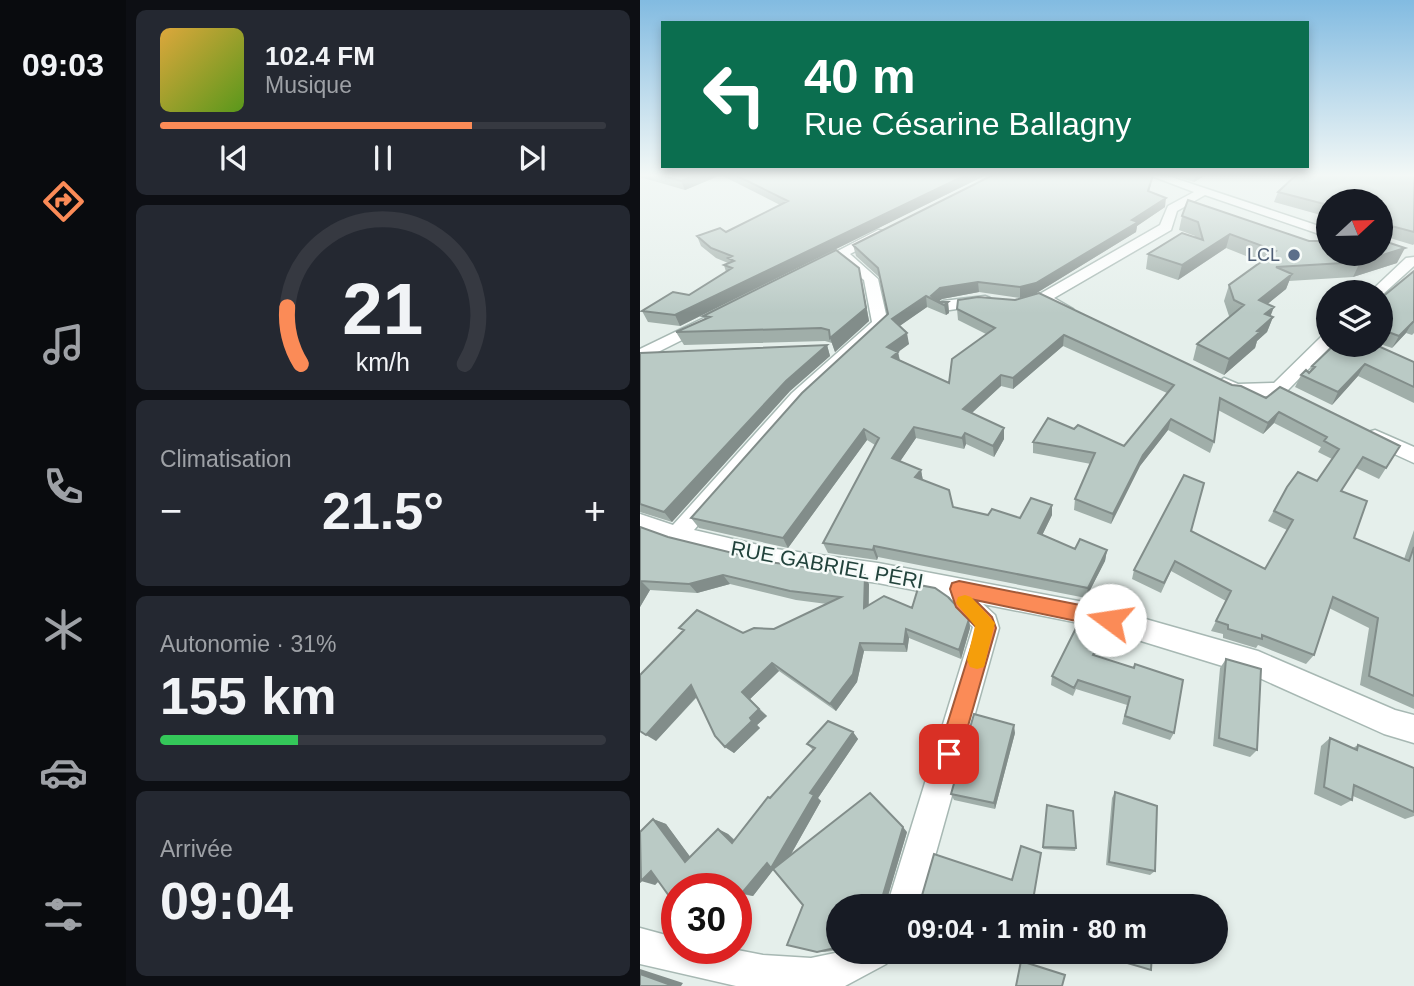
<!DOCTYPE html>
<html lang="fr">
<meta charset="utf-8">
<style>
body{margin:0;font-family:Arial,sans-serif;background:#242831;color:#f1f3f6;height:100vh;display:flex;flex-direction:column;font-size:26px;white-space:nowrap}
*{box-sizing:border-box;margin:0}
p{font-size:23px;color:#9ea1a6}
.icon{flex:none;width:38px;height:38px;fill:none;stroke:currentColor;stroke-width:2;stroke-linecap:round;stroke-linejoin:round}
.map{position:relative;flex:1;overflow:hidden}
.panel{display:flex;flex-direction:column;gap:10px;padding:10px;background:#0d0f14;width:514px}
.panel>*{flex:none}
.banner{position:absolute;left:21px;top:21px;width:648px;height:147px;border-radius:0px;box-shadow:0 4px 10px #0003;background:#0b6e4f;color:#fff;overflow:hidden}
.needle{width:46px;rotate:68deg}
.buttons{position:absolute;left:676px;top:189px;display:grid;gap:14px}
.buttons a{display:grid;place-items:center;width:77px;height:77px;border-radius:50%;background:#171b24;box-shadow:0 4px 10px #0003;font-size:35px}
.speed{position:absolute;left:21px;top:873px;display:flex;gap:14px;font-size:35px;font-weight:700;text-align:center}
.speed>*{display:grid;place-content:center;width:91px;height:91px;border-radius:50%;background:#171b24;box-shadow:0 4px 10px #0003;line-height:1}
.speed .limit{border:10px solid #d22;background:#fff;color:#111}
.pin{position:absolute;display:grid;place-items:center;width:60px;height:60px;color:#fff;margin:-30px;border-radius:14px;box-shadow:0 4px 10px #0006}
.me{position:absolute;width:77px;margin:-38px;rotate:284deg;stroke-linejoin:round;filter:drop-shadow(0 0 5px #0008)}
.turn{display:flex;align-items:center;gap:24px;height:147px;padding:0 28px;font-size:32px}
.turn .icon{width:91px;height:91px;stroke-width:2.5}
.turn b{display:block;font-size:49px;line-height:60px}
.big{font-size:52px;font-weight:700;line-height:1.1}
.panel .card{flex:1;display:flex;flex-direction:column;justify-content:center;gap:10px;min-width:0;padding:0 24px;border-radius:10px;background:#242831}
.panel .dial{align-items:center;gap:0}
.dial svg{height:182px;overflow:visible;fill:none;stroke:#363941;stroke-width:7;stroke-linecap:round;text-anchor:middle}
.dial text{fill:#f1f3f6;stroke:none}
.song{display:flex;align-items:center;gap:21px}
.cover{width:84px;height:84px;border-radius:10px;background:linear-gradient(135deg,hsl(40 70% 55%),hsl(90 70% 35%))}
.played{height:7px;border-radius:4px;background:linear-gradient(90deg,#fb8b57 70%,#363941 70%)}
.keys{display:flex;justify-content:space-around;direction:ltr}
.heat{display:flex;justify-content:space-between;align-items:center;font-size:38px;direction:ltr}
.charge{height:10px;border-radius:5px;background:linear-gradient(90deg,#34c759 31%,#363941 0)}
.trip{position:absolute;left:186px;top:894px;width:402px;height:70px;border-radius:35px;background:#171b24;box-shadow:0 4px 10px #0003;font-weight:700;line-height:70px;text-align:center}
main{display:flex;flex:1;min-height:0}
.menu{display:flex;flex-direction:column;width:126px;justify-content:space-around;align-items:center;background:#090b0e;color:#9ea1a6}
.menu .icon{width:49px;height:49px}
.menu .current{color:#fb8b57}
.menu b{font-size:32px;color:#f1f3f6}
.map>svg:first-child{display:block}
</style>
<main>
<nav class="menu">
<b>09:03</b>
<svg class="icon current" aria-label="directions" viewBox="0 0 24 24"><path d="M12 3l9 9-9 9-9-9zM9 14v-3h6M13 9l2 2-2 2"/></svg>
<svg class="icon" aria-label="music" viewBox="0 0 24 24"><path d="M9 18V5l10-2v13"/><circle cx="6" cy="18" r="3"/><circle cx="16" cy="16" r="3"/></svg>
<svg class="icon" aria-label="phone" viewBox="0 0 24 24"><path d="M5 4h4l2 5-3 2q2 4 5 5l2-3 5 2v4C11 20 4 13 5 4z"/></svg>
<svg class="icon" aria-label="climate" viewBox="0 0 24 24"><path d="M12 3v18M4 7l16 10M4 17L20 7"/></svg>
<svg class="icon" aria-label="car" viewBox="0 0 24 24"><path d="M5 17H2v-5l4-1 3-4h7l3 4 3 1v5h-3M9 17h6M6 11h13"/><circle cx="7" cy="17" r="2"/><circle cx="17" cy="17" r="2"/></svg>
<svg class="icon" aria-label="filters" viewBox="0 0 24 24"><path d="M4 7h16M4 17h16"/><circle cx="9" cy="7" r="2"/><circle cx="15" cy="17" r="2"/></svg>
</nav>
<section class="panel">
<div class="card">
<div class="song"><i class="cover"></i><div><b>102.4 FM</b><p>Musique</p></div></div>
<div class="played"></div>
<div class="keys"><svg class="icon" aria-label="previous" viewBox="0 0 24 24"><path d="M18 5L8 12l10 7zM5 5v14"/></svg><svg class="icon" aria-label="pause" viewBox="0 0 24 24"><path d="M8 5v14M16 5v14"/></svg><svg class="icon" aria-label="next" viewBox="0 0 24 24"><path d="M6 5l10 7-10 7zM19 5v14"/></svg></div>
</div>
<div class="card dial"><svg viewBox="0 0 100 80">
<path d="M14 69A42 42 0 1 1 86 69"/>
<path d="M14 69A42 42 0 0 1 8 44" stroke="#fb8b57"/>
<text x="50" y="56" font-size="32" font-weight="700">21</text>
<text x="50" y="72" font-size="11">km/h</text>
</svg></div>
<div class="card"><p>Climatisation</p>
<div class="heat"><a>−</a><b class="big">21.5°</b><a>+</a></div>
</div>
<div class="card"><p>Autonomie · 31%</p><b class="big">155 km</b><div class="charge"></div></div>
<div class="card"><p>Arrivée</p><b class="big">09:04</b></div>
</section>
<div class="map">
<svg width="774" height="986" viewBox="0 0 774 986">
<rect width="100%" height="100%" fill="#e5efeb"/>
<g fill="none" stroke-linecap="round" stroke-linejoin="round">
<defs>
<path id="minor" d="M 509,175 L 525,175 L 688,229 L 688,237 L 565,195 L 537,211 L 531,230 L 414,298 L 433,309 L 430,312 L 420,312 L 398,301 L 396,298 L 398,295 L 520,225 L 528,206 L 554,192 Z
M 238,230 L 243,231 L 243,237 L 210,254 L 238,279 L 248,323 L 164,402 L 54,530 L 136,549 L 238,563 L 449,603 L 618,651 L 755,710 L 774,715 L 774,743 L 744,734 L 615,676 L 449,625 L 343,604 L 355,615 L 359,628 L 281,906 L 247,906 L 333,627 L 314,609 L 310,597 L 238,583 L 136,569 L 37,544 L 0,532 L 0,514 L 33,525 L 152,393 L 232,322 L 224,280 L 199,259 L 176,270 L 169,266 Z
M 774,257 L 774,266 L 742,295 L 740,292 L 730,292 L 766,258 Z
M 345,296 L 350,298 L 353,301 L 350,304 L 303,311 L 295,306 L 303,301 Z
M 64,318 L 72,323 L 70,326 L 0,361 L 0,349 Z
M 688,334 L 688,345 L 692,345 L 645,393 C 626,398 588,401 575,384 L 584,378 L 598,384 L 634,383 L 682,336 Z
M 735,430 L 774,447 L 774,463 L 728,442 L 725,437 L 728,432 Z
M 0,928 L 37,938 L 37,948 L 87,948 L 123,955 L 171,958 L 200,952 L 252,952 L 246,964 L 205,986 L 96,986 L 0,964 Z"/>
</defs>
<!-- minor casing -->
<use href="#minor" stroke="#a7b8b3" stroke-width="3"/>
<!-- minor -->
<use href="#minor" fill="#fff" fill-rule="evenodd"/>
</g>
<!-- wall -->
<path fill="#a0aea9" d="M 0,175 L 346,175 L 40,326 L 8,322 L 2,311 L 49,295 L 86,272 L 84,265 L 88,263 L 76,258 L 61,246 L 57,236 L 86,232 L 140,205 L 81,175 L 45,190 L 0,177 Z
M 353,175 L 513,175 L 509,192 L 525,207 L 497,226 L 496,232 L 395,294 L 380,298 L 339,292 L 302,299 L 299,301 L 300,302 L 308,302 L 309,313 L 306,315 L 287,307 L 259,326 L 269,344 L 258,352 L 260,360 L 309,383 L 346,334 L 318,320 L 317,309 L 318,300 L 592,385 L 746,468 L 739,479 L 716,468 L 701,491 L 714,538 L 764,559 L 774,530 L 774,709 L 720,685 L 729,628 L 689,608 L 674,655 L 666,664 L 618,645 L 616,648 L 583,638 L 583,634 L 571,631 L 586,601 L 531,571 L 521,593 L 492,579 L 494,570 L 551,531 L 625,569 L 647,530 L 628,521 L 647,487 L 677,481 L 692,459 L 678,452 L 681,447 L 634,423 L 623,434 L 578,410 L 574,442 L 570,453 L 528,430 L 500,466 L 471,524 L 434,510 L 435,499 L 451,464 L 393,453 L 393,442 L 434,429 L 484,446 L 527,393 L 423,346 L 373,389 L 361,386 L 332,413 L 364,428 L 364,439 L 354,457 L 326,444 L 324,449 L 276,438 L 260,461 L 281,470 L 283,481 L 313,507 L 348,515 L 380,518 L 412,515 L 402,535 L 435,549 L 467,550 L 465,561 L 446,598 L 238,557 L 237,560 L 188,553 L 183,543 L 235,445 L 227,440 L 148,548 L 59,528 L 51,518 L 248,314 L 240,278 L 216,256 L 213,245 Z
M 532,175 L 566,175 L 554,182 Z
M 774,175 L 774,244 L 773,245 L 740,235 L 740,201 L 688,201 L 688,217 L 634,202 L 638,192 Z
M 542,216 L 669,241 L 757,263 L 713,277 L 649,281 L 646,289 L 627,304 L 630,316 L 633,317 L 627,332 L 617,341 L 615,348 L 584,375 L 553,360 L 557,344 L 590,316 L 589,316 L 584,301 L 589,285 L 621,262 L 586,248 L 538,280 L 506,269 L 508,254 L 555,238 L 555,236 L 539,230 Z
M 774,271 L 774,333 L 772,335 L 766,333 L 752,348 L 740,344 L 740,299 Z
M 222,281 L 229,321 L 195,352 L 192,343 L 185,341 L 44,345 L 36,332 L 65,319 L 63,316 Z
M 187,345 L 190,356 L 150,391 L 32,522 L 0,512 L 0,353 Z
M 774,362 L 774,403 L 718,376 L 692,405 L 655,387 L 661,375 L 669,373 L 672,366 Z
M 0,527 L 28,537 L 129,562 L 229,584 L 229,605 L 272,608 L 329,619 L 330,628 L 321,659 L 269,638 L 267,652 L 224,651 L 217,682 L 196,711 L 139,671 L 110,699 L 127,716 L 117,725 L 120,728 L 94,753 L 85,747 L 57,697 L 16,741 L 43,631 L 39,628 L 103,633 L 134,629 L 187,604 L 156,600 L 90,584 L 57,593 L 10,590 L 0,607 Z
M 468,624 L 465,633 L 455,655 L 534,733 L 530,740 L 482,724 L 487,705 L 436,689 L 433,696 L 411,685 L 412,676 Z
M 586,659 L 617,750 L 610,757 L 573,746 L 580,668 Z
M 213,732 L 218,739 L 178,798 L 181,801 L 150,856 L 267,832 L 245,906 L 198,906 L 198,950 L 185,952 L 177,952 L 163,905 L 133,870 L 113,896 L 18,881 L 15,885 L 13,819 L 26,824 L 50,857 L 78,829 L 88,834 L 95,840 L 130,798 L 173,750 L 167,744 Z
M 375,733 L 355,809 L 314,800 L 311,794 Z
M 690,738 L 713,748 L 718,745 L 774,768 L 774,816 L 765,819 L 713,796 L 712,800 L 701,806 L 674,794 L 681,746 Z
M 475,792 L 515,871 L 510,875 L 466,865 L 472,798 Z
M 407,805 L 436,848 L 435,851 L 403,849 Z"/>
<!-- shaded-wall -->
<path fill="#828d8a" d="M 56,175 L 81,175 L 45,190 L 41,181 Z
M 326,175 L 346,175 L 40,326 L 35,315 Z
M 556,175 L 566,175 L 554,182 Z
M 526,198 L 525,207 L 497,226 L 496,232 L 395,294 L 380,298 L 380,287 L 492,220 Z
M 590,234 L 586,248 L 538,280 L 542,265 Z
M 765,248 L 757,263 L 713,277 L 720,262 Z
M 219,268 L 229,321 L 195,352 L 190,338 Z
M 652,274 L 646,289 L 613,316 L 619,300 Z
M 338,282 L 339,292 L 302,299 L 298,302 L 291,296 L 300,288 Z
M 286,296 L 287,307 L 254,330 L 252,319 Z
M 308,302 L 309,313 L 306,315 L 304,305 Z
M 634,307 L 629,320 L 633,317 L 627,332 L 617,341 L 615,348 L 584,375 L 589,359 L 625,314 Z
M 773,321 L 766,333 L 752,348 L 759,336 Z
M 267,333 L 269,344 L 258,352 L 260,363 L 252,357 L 247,347 Z
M 424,335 L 423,346 L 373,389 L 373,378 Z
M 187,345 L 190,356 L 150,391 L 32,522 L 24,512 L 146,381 Z
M 725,364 L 718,376 L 692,405 L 698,392 Z
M 361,375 L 361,386 L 324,420 L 323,409 Z
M 639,412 L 634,423 L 623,434 L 628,423 Z
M 531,419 L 528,430 L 500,466 L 471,524 L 473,514 L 503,455 Z
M 274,427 L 276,438 L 255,469 L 252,458 Z
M 364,428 L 364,439 L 354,457 L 353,446 Z
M 224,429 L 227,440 L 148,548 L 143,538 Z
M 325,433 L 326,444 L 324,449 L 322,438 Z
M 281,470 L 283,481 L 275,477 Z
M 412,505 L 412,515 L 398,544 L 398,533 Z
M 234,546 L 238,557 L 237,560 L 233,550 Z
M 467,550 L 465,561 L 446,598 L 448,588 Z
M 83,575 L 90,584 L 57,593 L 49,584 Z
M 225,575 L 229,584 L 228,616 L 224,608 Z
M 1,581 L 10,590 L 0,607 L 0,582 Z
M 329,619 L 330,628 L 321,659 L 319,650 Z
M 468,624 L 465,633 L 451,663 L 453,655 Z
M 266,629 L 269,638 L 267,652 L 264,644 Z
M 220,643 L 224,651 L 217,682 L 196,711 L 190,704 Z
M 132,663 L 139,671 L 110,699 L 102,692 Z
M 51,685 L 60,693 L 16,741 L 6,735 Z
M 119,709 L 127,716 L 117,725 L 120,728 L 94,753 L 85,747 Z
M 374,725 L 375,733 L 355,809 L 354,803 Z
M 213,732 L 218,739 L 178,798 L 181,801 L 141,872 L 134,869 L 113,896 L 105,894 L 96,906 L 96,889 L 170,793 Z
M 13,819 L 26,824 L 57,866 L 45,862 Z
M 263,827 L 267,832 L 245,906 L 238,906 Z
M 78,829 L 88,834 L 102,848 L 92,843 Z
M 11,871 L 25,875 L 15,885 L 1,881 Z
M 0,969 L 43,983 L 41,986 L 27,986 L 0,974 Z"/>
<!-- building -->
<path fill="#bacac5" stroke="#828d8a" stroke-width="2" d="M 20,175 L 56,175 L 41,181 Z
M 95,175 L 326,175 L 35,315 L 2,311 L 33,292 L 49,295 L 92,268 L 84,265 L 94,261 L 88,258 L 92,256 L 71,248 L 57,236 L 80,228 L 86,232 L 148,201 Z
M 353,175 L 513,175 L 508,191 L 526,198 L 492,220 L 498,222 L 396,283 L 380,287 L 338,282 L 300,288 L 291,296 L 300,302 L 308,302 L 304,305 L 286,296 L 252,319 L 267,333 L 247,347 L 258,352 L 252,357 L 309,383 L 312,359 L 355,328 L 317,309 L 318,300 L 338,297 L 375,300 L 399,293 L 592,385 L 601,386 L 626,398 L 640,387 L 760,446 L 746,468 L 723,457 L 701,491 L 727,501 L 714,538 L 769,561 L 774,547 L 774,696 L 729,676 L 738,618 L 693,597 L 674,655 L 622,635 L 622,639 L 588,629 L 588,625 L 576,621 L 591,591 L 535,561 L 524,583 L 494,570 L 544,475 L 564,483 L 551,531 L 625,569 L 653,520 L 634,511 L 647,487 L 658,472 L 677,481 L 699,449 L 684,441 L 687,437 L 639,412 L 628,423 L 580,398 L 574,442 L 531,419 L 503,455 L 473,514 L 435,499 L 455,453 L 393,442 L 408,418 L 434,429 L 438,425 L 484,446 L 534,385 L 424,335 L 373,378 L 361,375 L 323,409 L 364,428 L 353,446 L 325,433 L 322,438 L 274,427 L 252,458 L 281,470 L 275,477 L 309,490 L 313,507 L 348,515 L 352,509 L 380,518 L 391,498 L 412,505 L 398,533 L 435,549 L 440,539 L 467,550 L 448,588 L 234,546 L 233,550 L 183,543 L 239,438 L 224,429 L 143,538 L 51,518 L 162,393 L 248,314 L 238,268 L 213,245 Z
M 656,175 L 774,175 L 774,232 L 740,223 L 740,201 L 688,201 L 688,205 L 638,192 Z
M 548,200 L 669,241 L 688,241 L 688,254 L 740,254 L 740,241 L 744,241 L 765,248 L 720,262 L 636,267 L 652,274 L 619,300 L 634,307 L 625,314 L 633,317 L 617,331 L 620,332 L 589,359 L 557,344 L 604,305 L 594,300 L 589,285 L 636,251 L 590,234 L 542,265 L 508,254 L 542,233 L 563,240 L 558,222 L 542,216 Z
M 196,250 L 219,268 L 226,308 L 190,338 L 189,330 L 181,328 L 36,332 L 70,317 L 63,316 Z
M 774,271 L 774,321 L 759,336 L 743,330 L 740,331 L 740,299 Z
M 187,345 L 146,381 L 24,512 L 0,504 L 0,353 Z
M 694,345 L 736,345 L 774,362 L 774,387 L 725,364 L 698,392 L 661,375 L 666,370 L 669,373 L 675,367 L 672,366 Z
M 0,527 L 28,537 L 129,562 L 225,575 L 224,608 L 244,596 L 272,608 L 279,585 L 295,588 L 308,597 L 329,619 L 319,650 L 266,629 L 264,644 L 220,643 L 213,674 L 190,704 L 132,663 L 102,692 L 119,709 L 110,718 L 112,721 L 85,747 L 75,736 L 51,685 L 6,735 L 0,731 L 0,675 L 44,630 L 39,628 L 57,610 L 103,633 L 114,628 L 134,629 L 201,597 L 150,591 L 83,575 L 49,584 L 1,581 L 0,582 Z
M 442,616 L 468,624 L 453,655 L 494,668 L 495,664 L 543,680 L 534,733 L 485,716 L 490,697 L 438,680 L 434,688 L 412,676 Z
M 586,659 L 621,669 L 617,750 L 579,738 Z
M 334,714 L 374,725 L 354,803 L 311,794 Z
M 188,721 L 213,732 L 170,793 L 174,795 L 131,868 L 127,863 L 102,893 L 97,888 L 96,889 L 37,889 L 37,907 L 11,871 L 1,881 L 0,832 L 13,819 L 45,862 L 78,829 L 92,843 L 128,797 L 130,798 L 175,748 L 167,744 Z
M 690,738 L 717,750 L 718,745 L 774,768 L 774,812 L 714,785 L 712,800 L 684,787 Z
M 475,792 L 517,806 L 515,871 L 469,862 Z
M 230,793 L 263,827 L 240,905 L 238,906 L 198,906 L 198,945 L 195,948 L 177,952 L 147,945 L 163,905 L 133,869 Z
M 407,805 L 433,811 L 436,848 L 403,847 Z
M 381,846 L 401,853 L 392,906 L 300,906 L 281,899 L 294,854 L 372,880 Z
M 460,952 L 512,952 L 511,970 L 460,955 Z
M 381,961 L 425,975 L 422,986 L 376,986 Z
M 0,974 L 28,984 L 27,986 L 0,986 Z"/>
<!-- sky -->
<linearGradient id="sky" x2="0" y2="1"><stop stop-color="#82bbe1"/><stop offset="0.56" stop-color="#f3f8f6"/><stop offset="1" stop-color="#f3f8f6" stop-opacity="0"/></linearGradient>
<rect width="774" height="313" fill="url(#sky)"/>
<!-- route -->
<path fill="#fb8b57" stroke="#a35a39" stroke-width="2" d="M 319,581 L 470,611 L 477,614 L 479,620 L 477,626 L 470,628 L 335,600 L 352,617 L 356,628 L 320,754 L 317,762 L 309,765 L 301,762 L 298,754 L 337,628 L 316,607 L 310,589 L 312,583 Z"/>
<!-- slow -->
<path fill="#f59e0b" d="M 325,595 L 331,597 L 355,623 L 344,667 L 337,669 L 330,667 L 327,660 L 335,626 L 316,603 L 318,597 Z"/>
<!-- markers -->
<circle fill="#5c6f8a" stroke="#f6fbf9" stroke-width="2.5" cx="654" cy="255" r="7"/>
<g text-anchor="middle" stroke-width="5" stroke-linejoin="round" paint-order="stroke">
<!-- far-service labels -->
<g font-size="18" fill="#4e5e75" stroke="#f6fbf9" text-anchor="end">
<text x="640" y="261">LCL</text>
</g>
<!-- street labels -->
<g font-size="21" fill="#22433c" stroke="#f6fbf9">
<text transform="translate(187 565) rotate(10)" y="7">RUE GABRIEL PÉRI</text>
</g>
</g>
</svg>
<div class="buttons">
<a><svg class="needle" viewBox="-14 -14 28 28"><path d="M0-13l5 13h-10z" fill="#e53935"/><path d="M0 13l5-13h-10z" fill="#9ea1a6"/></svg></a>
<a><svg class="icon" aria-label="layers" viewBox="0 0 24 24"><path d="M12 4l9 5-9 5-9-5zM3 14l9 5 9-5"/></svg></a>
</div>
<div class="speed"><div class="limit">30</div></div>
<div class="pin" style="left:309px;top:754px;background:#d93025"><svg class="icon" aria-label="arrive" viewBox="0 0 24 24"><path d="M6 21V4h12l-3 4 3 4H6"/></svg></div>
<svg class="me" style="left:470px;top:620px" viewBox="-20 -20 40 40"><circle r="19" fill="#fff"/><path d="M0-13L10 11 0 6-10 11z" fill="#fb8b57"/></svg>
<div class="trip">09:04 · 1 min · 80 m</div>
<div class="banner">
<div class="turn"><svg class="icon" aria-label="left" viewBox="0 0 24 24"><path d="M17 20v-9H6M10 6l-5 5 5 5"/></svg><div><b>40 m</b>Rue Césarine Ballagny</div></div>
</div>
</div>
</main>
